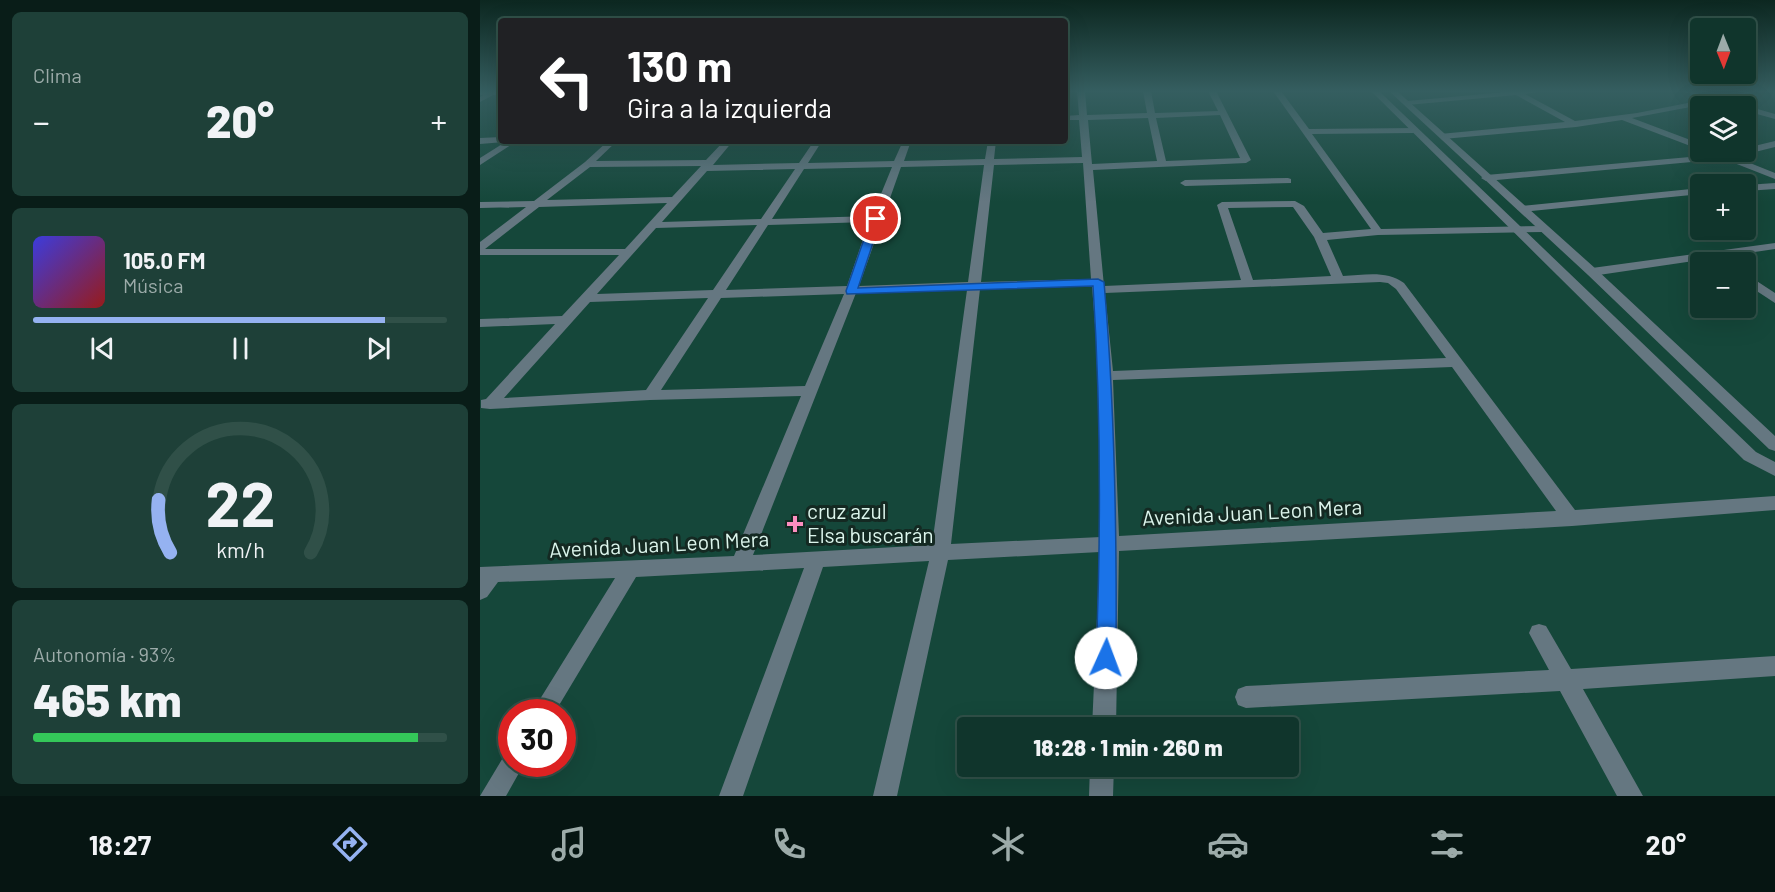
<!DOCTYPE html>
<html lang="es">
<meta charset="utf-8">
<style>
body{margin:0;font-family:Barlow,sans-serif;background:#1e4038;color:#f1f3f6;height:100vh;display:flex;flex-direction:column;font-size:22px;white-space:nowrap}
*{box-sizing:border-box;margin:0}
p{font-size:20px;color:#9caba9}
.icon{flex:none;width:33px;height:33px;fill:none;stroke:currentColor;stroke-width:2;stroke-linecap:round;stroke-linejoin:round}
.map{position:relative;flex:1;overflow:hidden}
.sheet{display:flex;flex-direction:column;gap:12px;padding:12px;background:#091d18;width:480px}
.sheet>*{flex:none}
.guide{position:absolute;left:18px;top:18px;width:570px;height:126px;border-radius:6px;box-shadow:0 6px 24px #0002,0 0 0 2px #305048;background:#202124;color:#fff;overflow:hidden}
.needle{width:39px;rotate:179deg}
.controls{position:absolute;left:1210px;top:18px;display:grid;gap:12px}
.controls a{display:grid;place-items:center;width:66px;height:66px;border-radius:6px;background:#10352c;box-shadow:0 6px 24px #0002,0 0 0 2px #305048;font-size:30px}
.speed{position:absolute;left:18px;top:699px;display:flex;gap:12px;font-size:30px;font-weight:700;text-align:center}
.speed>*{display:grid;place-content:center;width:78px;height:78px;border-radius:50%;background:#10352c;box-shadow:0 6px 24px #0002,0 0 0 2px #305048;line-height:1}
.speed .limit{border:9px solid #d22;background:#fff;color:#111}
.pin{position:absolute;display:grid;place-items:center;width:51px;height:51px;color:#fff;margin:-26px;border:3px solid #fff;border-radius:50%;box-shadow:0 2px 6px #0007}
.me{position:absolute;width:66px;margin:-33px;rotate:2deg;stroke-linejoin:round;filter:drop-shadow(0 0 4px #0008)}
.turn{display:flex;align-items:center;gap:21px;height:126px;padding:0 30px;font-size:27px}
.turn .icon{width:78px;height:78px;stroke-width:2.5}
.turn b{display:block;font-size:42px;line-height:51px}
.big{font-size:45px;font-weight:800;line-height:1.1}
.sheet .card{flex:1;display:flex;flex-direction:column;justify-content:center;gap:9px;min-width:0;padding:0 21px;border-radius:9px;background:#1e4038}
.sheet .dial{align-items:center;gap:0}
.dial svg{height:156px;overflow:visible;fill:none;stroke:#305048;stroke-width:7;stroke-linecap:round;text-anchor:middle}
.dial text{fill:#f1f3f6;stroke:none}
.song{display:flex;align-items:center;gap:18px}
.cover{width:72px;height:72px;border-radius:9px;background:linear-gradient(135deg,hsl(240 70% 55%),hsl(0 70% 35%))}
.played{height:6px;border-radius:3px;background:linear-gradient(90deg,#95b2f1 85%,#305048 85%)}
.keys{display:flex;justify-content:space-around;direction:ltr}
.heat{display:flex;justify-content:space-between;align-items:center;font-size:33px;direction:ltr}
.charge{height:9px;border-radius:4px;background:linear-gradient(90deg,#34c759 93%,#305048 0)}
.trip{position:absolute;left:477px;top:717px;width:342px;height:60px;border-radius:6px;background:#10352c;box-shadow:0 6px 24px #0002,0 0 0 2px #305048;font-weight:800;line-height:60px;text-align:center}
.tab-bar{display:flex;height:96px;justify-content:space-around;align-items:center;background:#061512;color:#9caba9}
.tab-bar .icon{width:42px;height:42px}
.tab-bar .active{color:#95b2f1}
.tab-bar b{font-size:27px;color:#f1f3f6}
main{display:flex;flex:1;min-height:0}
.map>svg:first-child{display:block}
</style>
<main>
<section class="sheet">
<div class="card"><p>Clima</p>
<div class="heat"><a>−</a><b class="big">20°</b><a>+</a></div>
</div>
<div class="card">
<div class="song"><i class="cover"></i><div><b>105.0 FM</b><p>Música</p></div></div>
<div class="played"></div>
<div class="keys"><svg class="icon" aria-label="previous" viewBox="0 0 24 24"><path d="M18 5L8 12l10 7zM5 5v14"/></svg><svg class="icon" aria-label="pause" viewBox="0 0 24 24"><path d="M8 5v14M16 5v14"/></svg><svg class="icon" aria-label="next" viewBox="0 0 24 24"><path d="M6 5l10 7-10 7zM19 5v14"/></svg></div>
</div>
<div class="card dial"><svg viewBox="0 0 100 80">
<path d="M14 69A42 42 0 1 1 86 69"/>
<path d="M14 69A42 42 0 0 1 8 42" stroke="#95b2f1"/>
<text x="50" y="56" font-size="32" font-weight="700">22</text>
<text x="50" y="72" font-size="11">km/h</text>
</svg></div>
<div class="card"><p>Autonomía · 93%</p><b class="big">465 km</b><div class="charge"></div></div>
</section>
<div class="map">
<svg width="1295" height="796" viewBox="0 0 1295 796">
<rect width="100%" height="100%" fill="#15473a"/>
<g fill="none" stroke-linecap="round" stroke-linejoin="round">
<!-- minor -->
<path fill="#657781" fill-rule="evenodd" d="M 10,91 L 17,93 L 0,102 L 0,97 Z
M 597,91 L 605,91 L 607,115 L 667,113 L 663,91 L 671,91 L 675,113 L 738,111 L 728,91 L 736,91 L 771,160 L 766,163 L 613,170 L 624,286 L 761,280 L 737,205 L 742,202 L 815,201 L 824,206 L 843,233 L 891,229 L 793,91 L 801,91 L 829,129 L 936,128 L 937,130 L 933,133 L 832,134 L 901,229 L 1063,226 L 1068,229 L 1063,232 L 898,235 L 847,240 L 863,276 C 884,275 907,270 924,283 L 1095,510 L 1295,496 L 1295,510 L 1092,526 L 639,551 L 636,728 L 612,728 L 620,552 L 468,560 L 417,796 L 393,796 L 449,561 L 343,567 L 263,796 L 239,796 L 324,568 L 156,577 L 75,712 L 52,712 L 135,578 L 18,582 L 7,597 L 0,600 L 0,567 L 254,556 L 321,396 L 170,400 L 10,409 L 1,408 L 1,400 L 6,399 L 75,324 L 0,327 L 0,319 L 82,316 L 139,255 L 0,255 L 0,242 L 46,207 L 0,208 L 0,202 L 54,201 L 105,162 L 128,141 L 137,141 L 116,161 L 226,160 L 244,141 L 253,141 L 233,165 L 319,163 L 334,141 L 342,141 L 328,163 L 414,161 L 423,141 L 431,141 L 424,161 L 505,159 L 508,141 L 516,141 L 514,159 L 602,157 L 599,120 L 585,120 L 585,116 L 599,115 ZM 740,115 L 760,158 L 686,161 L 676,118 ZM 668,118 L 677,161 L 612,164 L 608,120 ZM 603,163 L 611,279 L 501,282 L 514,165 ZM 504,165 L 488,282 L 379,286 L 421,167 ZM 221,166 L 192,197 L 67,200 L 110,167 ZM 412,167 L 392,216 L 292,219 L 324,169 ZM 315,169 L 281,219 L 182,222 L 227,171 ZM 187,203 L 145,249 L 5,249 L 59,207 ZM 813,207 L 834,237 L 851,276 L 773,280 L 748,208 ZM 389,222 L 367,286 L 246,290 L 288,225 ZM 277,225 L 233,290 L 117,294 L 176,228 ZM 900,282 L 908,283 L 916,289 L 966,358 L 633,371 L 625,293 ZM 612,286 L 619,376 L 621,537 L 471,544 L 500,289 ZM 487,290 L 452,545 L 273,555 L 376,293 ZM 364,294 L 325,386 L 181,390 L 241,298 ZM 228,298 L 166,390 L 24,398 L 110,302 ZM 972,367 L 1076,511 L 639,536 L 633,380 Z
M 1037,91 L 1063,91 L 1045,94 L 1095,121 L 1157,113 L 1228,99 L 1202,91 C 1214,91 1224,96 1236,97 C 1248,98 1262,91 1275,91 L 1246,100 L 1295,114 L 1295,119 L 1266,111 L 1266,106 L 1253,106 L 1237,102 L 1152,118 L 1221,144 L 1221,150 L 1142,120 L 1096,127 L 963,139 L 959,136 L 960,134 L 1085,122 L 1036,95 L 927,105 L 923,103 L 927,101 Z
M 21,137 L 21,141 L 24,142 L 0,144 L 0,138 Z
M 27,141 L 37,141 L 0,165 L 0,158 Z
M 1295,141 L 1295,147 L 1255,157 L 1295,173 L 1295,179 L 1244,159 L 1006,181 L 1001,178 L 1006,175 L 1266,152 L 1266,148 Z
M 808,178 L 811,179 L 811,183 L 705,186 L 700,183 L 705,180 Z
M 1295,183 L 1295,189 L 1266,191 L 1266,185 Z
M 1221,188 L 1221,194 L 1042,212 L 1037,209 L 1042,206 Z
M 1295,243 L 1295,249 L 1112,276 L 1106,272 L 1112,268 Z
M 1266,274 L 1295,293 L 1295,303 L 1266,284 Z
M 1059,624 L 1066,626 L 1091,669 L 1295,656 L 1295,676 L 1103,689 L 1163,796 L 1137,796 L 1080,691 L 766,708 L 758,705 L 755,697 L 758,689 L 766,686 L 1069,670 L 1049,633 L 1052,626 Z
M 32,752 L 32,764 L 44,764 L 26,796 L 0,796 L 24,756 Z
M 610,766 L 634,766 L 633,796 L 609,796 Z"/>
<!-- tertiary -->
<path fill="#657781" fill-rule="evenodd" d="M 0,91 L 21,91 L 21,95 L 0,95 Z
M 891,91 L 899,91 L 1276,452 L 1295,462 L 1295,476 L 1264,460 Z
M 909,91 L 917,91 L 1116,269 L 1295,436 L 1295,451 L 1289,449 L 1108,275 Z"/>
</g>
<!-- sky -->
<linearGradient id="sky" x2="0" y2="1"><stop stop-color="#0c2720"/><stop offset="0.45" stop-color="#355e60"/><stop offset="1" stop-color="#355e60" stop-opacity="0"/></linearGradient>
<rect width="1295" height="202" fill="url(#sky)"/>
<!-- route -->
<path fill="#1a73e8" stroke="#114b97" stroke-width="1.5" d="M 396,216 L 401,219 L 378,288 L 618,279 L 624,282 C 635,408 637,532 636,658 L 633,665 L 626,667 L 619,665 L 616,658 C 621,534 621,410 613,286 L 367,294 L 366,291 L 391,219 Z"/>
<!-- markers -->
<path fill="#fd8ec0" stroke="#142922" stroke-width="2" d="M312 515h6v6h6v6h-6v6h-6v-6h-6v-6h6z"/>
<g text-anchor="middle" stroke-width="6" stroke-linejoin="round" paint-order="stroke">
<!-- near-poi labels -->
<g font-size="21" fill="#dcf5ec" stroke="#142922" text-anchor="start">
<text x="327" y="519">cruz azul<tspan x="327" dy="24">Elsa buscarán</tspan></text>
</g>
<!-- near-street labels -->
<g font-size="21" fill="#dcf5ec" stroke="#142922">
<text transform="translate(772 513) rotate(-3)" y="7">Avenida Juan Leon Mera</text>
<text transform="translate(179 545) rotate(-3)" y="7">Avenida Juan Leon Mera</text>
</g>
</g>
</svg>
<div class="controls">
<a><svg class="needle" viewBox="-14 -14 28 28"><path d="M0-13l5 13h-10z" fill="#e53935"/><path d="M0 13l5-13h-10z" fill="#9caba9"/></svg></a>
<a><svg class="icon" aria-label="layers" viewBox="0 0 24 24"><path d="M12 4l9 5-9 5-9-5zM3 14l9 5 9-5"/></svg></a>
<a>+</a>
<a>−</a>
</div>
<div class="speed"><div class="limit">30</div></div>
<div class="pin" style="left:396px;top:219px;background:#d93025"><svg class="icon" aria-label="arrive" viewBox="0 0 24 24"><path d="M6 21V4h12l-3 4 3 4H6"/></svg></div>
<svg class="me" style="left:626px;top:658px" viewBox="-20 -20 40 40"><circle r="19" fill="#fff"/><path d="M0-13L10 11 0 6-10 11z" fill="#1a73e8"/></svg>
<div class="trip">18:28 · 1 min · 260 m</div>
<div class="guide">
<div class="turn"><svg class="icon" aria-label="left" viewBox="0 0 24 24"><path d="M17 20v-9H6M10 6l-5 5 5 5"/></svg><div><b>130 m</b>Gira a la izquierda</div></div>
</div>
</div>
</main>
<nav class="tab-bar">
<b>18:27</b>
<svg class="icon active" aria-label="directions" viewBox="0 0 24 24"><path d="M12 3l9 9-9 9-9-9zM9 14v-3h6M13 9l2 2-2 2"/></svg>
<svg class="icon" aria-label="music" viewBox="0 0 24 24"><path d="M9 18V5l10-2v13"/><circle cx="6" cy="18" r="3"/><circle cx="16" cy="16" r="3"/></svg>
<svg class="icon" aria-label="phone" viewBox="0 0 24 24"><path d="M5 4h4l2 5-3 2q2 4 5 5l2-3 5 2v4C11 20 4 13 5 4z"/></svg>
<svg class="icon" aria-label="climate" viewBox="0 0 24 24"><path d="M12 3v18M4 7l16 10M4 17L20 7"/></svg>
<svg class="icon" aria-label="car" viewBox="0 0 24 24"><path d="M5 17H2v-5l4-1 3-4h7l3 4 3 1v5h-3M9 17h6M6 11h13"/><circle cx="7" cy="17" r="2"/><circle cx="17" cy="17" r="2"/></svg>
<svg class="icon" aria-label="filters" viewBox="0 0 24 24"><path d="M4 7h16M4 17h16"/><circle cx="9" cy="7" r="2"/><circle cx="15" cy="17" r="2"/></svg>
<b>20°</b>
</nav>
